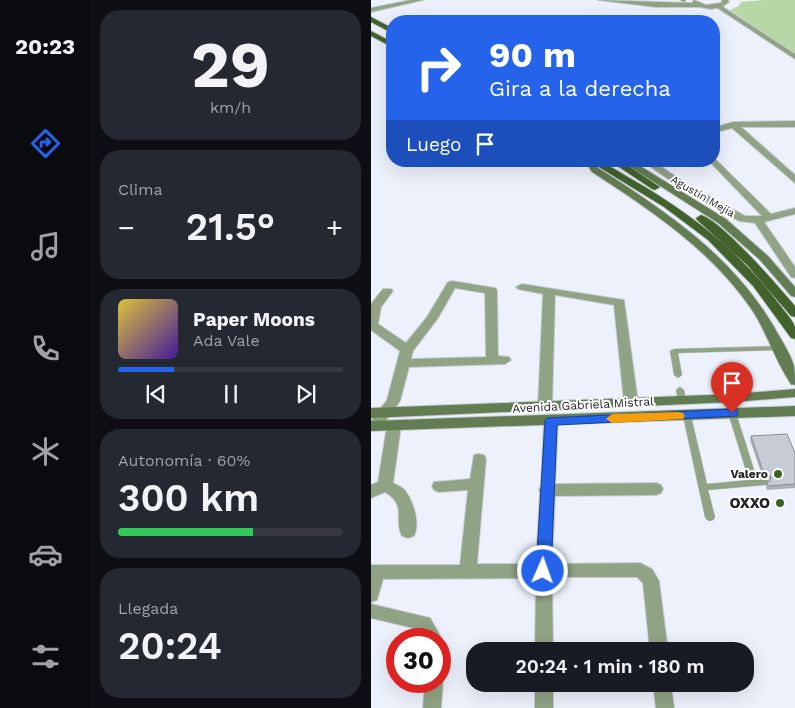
<!DOCTYPE html>
<html lang="es">
<meta charset="utf-8">
<style>
body{margin:0;font-family:"Work Sans",sans-serif;background:#242831;color:#f1f3f6;height:100vh;display:flex;flex-direction:column;font-size:19px;white-space:nowrap}
*{box-sizing:border-box;margin:0}
p{font-size:16px;color:#9ea1a6}
.icon{flex:none;width:28px;height:28px;fill:none;stroke:currentColor;stroke-width:2;stroke-linecap:round;stroke-linejoin:round}
.map{position:relative;flex:1;overflow:hidden}
.panel{display:flex;flex-direction:column;gap:10px;padding:10px;background:#0d0f14;width:281px}
.panel>*{flex:none}
.hud{position:absolute;left:15px;top:15px;width:334px;height:152px;border-radius:20px;box-shadow:0 5px 20px #0002;background:#2563eb;color:#fff;overflow:hidden}
.speed{position:absolute;left:15px;top:628px;display:flex;gap:10px;font-size:25px;font-weight:700;text-align:center}
.speed>*{display:grid;place-content:center;width:65px;height:65px;border-radius:50%;background:#171b24;box-shadow:0 5px 20px #0002;line-height:1}
.speed .limit{border:8px solid #d22;background:#fff;color:#111}
.pin{position:absolute;display:grid;place-items:center;width:42px;height:42px;color:#fff;margin:-51px -21px;border-radius:50% 50% 50% 0;rotate:-45deg;box-shadow:0 0 5px #0007}
.pin .icon{rotate:45deg}
.me{position:absolute;width:55px;margin:-28px;rotate:2deg;stroke-linejoin:round;filter:drop-shadow(0 0 4px #0008)}
.turn{display:flex;align-items:center;gap:18px;height:105px;padding:0 20px;font-size:22px}
.turn .icon{width:65px;height:65px;stroke-width:2.5}
.turn b{display:block;font-size:35px;line-height:42px}
.then{display:flex;align-items:center;height:48px;padding:0 20px;background:#0003;gap:10px;font-size:19px}
.big{font-size:38px;font-weight:600;line-height:1.1}
.panel .tile{flex:1;display:flex;flex-direction:column;justify-content:center;gap:8px;min-width:0;padding:0 18px;border-radius:20px;background:#242831}
.panel .dial{align-items:center;gap:0}
.dial b{font-size:65px;line-height:1}
.song{display:flex;align-items:center;gap:15px}
.cover{width:60px;height:60px;border-radius:8px;background:linear-gradient(135deg,hsl(50 70% 55%),hsl(260 70% 35%))}
.played{height:5px;border-radius:2px;background:linear-gradient(90deg,#2563eb 25%,#363941 25%)}
.keys{display:flex;justify-content:space-around;direction:ltr}
.heat{display:flex;justify-content:space-between;align-items:center;font-size:28px;direction:ltr}
.charge{height:8px;border-radius:4px;background:linear-gradient(90deg,#34c759 60%,#363941 0)}
.trip{position:absolute;left:95px;top:642px;width:288px;height:50px;border-radius:20px;background:#171b24;box-shadow:0 5px 20px #0002;font-weight:600;line-height:50px;text-align:center}
main{display:flex;flex:1;min-height:0}
.tab-bar{display:flex;flex-direction:column;width:90px;justify-content:space-around;align-items:center;background:#090b0e;color:#9ea1a6}
.tab-bar .icon{width:35px;height:35px}
.tab-bar .active{color:#2563eb}
.tab-bar b{font-size:22px;color:#f1f3f6}
.map>svg:first-child{display:block}
</style>
<main>
<nav class="tab-bar">
<b>20:23</b>
<svg class="icon active" aria-label="directions" viewBox="0 0 24 24"><path d="M12 3l9 9-9 9-9-9zM9 14v-3h6M13 9l2 2-2 2"/></svg>
<svg class="icon" aria-label="music" viewBox="0 0 24 24"><path d="M9 18V5l10-2v13"/><circle cx="6" cy="18" r="3"/><circle cx="16" cy="16" r="3"/></svg>
<svg class="icon" aria-label="phone" viewBox="0 0 24 24"><path d="M5 4h4l2 5-3 2q2 4 5 5l2-3 5 2v4C11 20 4 13 5 4z"/></svg>
<svg class="icon" aria-label="climate" viewBox="0 0 24 24"><path d="M12 3v18M4 7l16 10M4 17L20 7"/></svg>
<svg class="icon" aria-label="car" viewBox="0 0 24 24"><path d="M5 17H2v-5l4-1 3-4h7l3 4 3 1v5h-3M9 17h6M6 11h13"/><circle cx="7" cy="17" r="2"/><circle cx="17" cy="17" r="2"/></svg>
<svg class="icon" aria-label="filters" viewBox="0 0 24 24"><path d="M4 7h16M4 17h16"/><circle cx="9" cy="7" r="2"/><circle cx="15" cy="17" r="2"/></svg>
</nav>
<section class="panel">
<div class="tile dial"><b>29</b><p>km/h</p></div>
<div class="tile"><p>Clima</p>
<div class="heat"><a>−</a><b class="big">21.5°</b><a>+</a></div>
</div>
<div class="tile">
<div class="song"><i class="cover"></i><div><b>Paper Moons</b><p>Ada Vale</p></div></div>
<div class="played"></div>
<div class="keys"><svg class="icon" aria-label="previous" viewBox="0 0 24 24"><path d="M18 5L8 12l10 7zM5 5v14"/></svg><svg class="icon" aria-label="pause" viewBox="0 0 24 24"><path d="M8 5v14M16 5v14"/></svg><svg class="icon" aria-label="next" viewBox="0 0 24 24"><path d="M6 5l10 7-10 7zM19 5v14"/></svg></div>
</div>
<div class="tile"><p>Autonomía · 60%</p><b class="big">300 km</b><div class="charge"></div></div>
<div class="tile"><p>Llegada</p><b class="big">20:24</b></div>
</section>
<div class="map">
<svg width="424" height="708" viewBox="0 0 424 708">
<rect width="100%" height="100%" fill="#edf1fb"/>
<!-- green -->
<path fill="#b8d7a6" d="M 394,0 L 424,0 L 424,55 L 359,10 L 368,6 L 370,2 Z"/>
<g fill="none" stroke-linecap="round" stroke-linejoin="round">
<defs>
<path id="service" d="M 309,0 L 314,0 L 315,1 L 313,2 Z
M 409,346 L 413,348 L 412,350 L 307,353 L 311,375 L 307,378 L 303,375 L 299,351 L 303,349 Z
M 309,387 L 313,390 L 315,400 L 311,403 L 307,400 L 305,390 Z
M 361,410 L 364,411 L 365,413 L 386,479 L 397,480 L 398,482 L 397,484 L 394,485 L 337,490 L 344,517 L 342,520 L 339,521 L 336,520 L 334,517 L 312,416 L 313,414 L 319,414 L 320,416 L 336,484 L 378,480 L 357,413 L 358,411 Z"/>
<path id="minor" d="M 345,5 L 349,5 L 424,54 L 424,59 L 345,7 Z
M 424,121 L 424,127 L 370,127 L 424,175 L 424,183 L 361,128 L 342,133 L 342,128 L 362,122 Z
M 342,157 L 400,214 L 424,208 L 424,214 L 393,222 L 424,267 L 424,278 L 420,277 L 384,223 L 368,221 L 313,190 L 271,161 L 282,161 L 319,186 L 374,216 L 391,216 L 339,162 L 342,161 Z
M 81,281 L 124,288 L 126,290 L 127,356 L 138,357 L 140,360 L 134,364 L 38,367 L 29,401 L 9,429 L 0,430 L 0,421 L 16,400 L 29,351 L 0,330 L 0,304 L 12,289 L 20,289 L 22,291 L 10,307 L 7,324 L 35,343 L 56,317 L 77,282 ZM 84,288 L 114,293 L 115,357 L 40,359 L 42,351 L 67,318 Z
M 151,284 L 253,300 L 267,402 L 265,405 L 255,405 L 253,402 L 243,305 L 184,295 L 181,407 L 179,410 L 169,410 L 167,407 L 172,294 L 147,289 L 145,287 Z
M 180,416 L 185,418 L 187,421 L 184,484 L 285,483 L 290,485 L 292,489 L 290,493 L 285,495 L 184,496 L 181,564 L 269,563 L 281,569 L 288,581 L 297,651 L 279,651 L 272,583 L 266,577 L 181,577 L 182,651 L 164,651 L 165,578 L 12,579 L 6,600 L 0,602 L 0,565 L 89,565 L 97,490 L 68,492 L 63,490 L 61,486 L 63,482 L 99,479 L 103,455 L 108,454 L 113,455 L 115,459 L 106,564 L 165,564 L 169,493 L 168,490 L 170,486 L 173,421 L 175,418 Z
M 23,421 L 28,423 L 30,426 L 22,483 C 26,485 33,488 35,492 C 43,503 49,524 43,536 L 37,538 L 31,536 C 22,519 37,506 14,492 L 0,498 L 0,485 L 7,482 L 16,426 L 18,423 Z
M 0,604 L 59,618 L 71,639 L 69,643 L 69,639 L 53,639 L 47,629 L 0,618 Z
M 69,675 L 72,681 L 70,708 L 52,708 L 54,681 L 69,681 Z
M 164,684 L 182,684 L 182,708 L 164,708 Z
M 282,684 L 300,684 L 303,708 L 285,708 Z"/>
<path id="tertiary" d="M 40,0 L 52,0 L 0,12 L 0,8 Z
M 227,0 L 321,3 L 323,0 L 335,5 L 350,3 L 351,0 L 357,0 L 358,2 L 351,7 L 340,9 L 329,7 L 285,7 Z"/>
<path id="secondary" d="M 214,161 L 224,161 L 227,168 C 295,211 360,255 402,325 C 409,338 419,352 423,366 C 424,372 424,379 424,385 C 420,384 420,385 418,381 C 404,360 396,333 381,310 C 340,250 281,211 221,172 Z
M 250,161 L 261,161 L 355,219 L 397,256 L 424,287 L 424,297 L 420,296 L 389,260 L 347,223 Z
M 424,389 L 424,397 L 363,402 L 0,418 L 0,408 L 363,394 Z
M 424,406 L 424,416 L 0,431 L 0,421 Z"/>
<path id="primary" d="M 0,17 L 21,28 L 21,33 L 0,22 Z
M 0,31 L 21,42 L 21,47 L 0,36 Z
M 218,161 C 234,161 248,172 262,180 C 320,213 369,252 409,305 C 413,311 422,320 424,327 C 424,331 424,335 424,339 L 420,338 L 382,286 L 337,240 L 293,207 Z
M 239,161 L 250,161 L 289,187 L 284,190 L 281,189 Z
M 330,215 C 351,221 408,287 424,306 L 424,317 L 420,316 L 376,265 L 326,220 L 325,218 Z"/>
</defs>
<!-- service casing -->
<use href="#service" stroke="#c8ccd5" stroke-width="1"/>
<!-- minor casing -->
<use href="#minor" stroke="#c8ccd5" stroke-width="2"/>
<!-- tertiary casing -->
<use href="#tertiary" stroke="#c8ccd5" stroke-width="2"/>
<!-- secondary casing -->
<use href="#secondary" stroke="#c8ccd5" stroke-width="2"/>
<!-- primary casing -->
<use href="#primary" stroke="#c8ccd5" stroke-width="2"/>
<!-- service -->
<use href="#service" fill="#90a385" fill-rule="evenodd"/>
<!-- minor -->
<use href="#minor" fill="#90a385" fill-rule="evenodd"/>
<!-- tertiary -->
<use href="#tertiary" fill="#90a385" fill-rule="evenodd"/>
<!-- secondary -->
<use href="#secondary" fill="#627d51" fill-rule="evenodd"/>
<!-- primary -->
<use href="#primary" fill="#42622b" fill-rule="evenodd"/>
</g>
<!-- wall -->
<path fill="#abafb7" d="M 380,436 L 424,453 L 424,488 L 396,490 L 395,487 L 396,483 L 399,481 L 397,478 L 392,478 L 379,440 Z"/>
<!-- building -->
<path fill="#c7cbd5" stroke="#8b8e95" d="M 416,434 L 424,453 L 424,484 L 397,486 L 396,483 L 399,481 L 400,477 L 398,474 L 393,474 L 380,436 Z"/>
<!-- route -->
<path fill="#2563eb" stroke="#184099" d="M 361,409 L 366,410 L 367,413 L 366,416 L 186,425 L 180,571 L 178,576 L 172,577 L 167,576 L 165,571 L 174,421 L 176,418 Z"/>
<!-- slow -->
<path fill="#f59e0b" d="M 307,412 L 312,413 L 314,416 L 312,419 L 241,423 L 235,419 L 241,414 Z"/>
<!-- markers -->
<g fill="#3c631e" stroke="#fff" stroke-width="2">
<circle cx="407" cy="474" r="5"/>
<circle cx="409" cy="503" r="5"/>
</g>
<g text-anchor="middle" stroke-width="4" stroke-linejoin="round" paint-order="stroke">
<!-- far-street labels -->
<g font-size="11" fill="#222327" stroke="#fff">
<text transform="translate(332 196) rotate(30)" y="4">Agustín Mejía</text>
</g>
<!-- street labels -->
<g font-size="12" fill="#222327" stroke="#fff">
<text transform="translate(212 405) rotate(-3)" y="4">Avenida Gabriela Mistral</text>
</g>
<!-- poi labels -->
<g font-size="12" font-weight="bold" fill="#222327" stroke="#fff" text-anchor="end">
<text x="397" y="478">Valero</text>
</g>
<!-- near-poi labels -->
<g font-size="15" font-weight="bold" fill="#222327" stroke="#fff" text-anchor="end">
<text x="399" y="508">OXXO</text>
</g>
</g>
</svg>
<div class="speed"><div class="limit">30</div></div>
<div class="pin" style="left:361px;top:413px;background:#d93025"><svg class="icon" aria-label="arrive" viewBox="0 0 24 24"><path d="M6 21V4h12l-3 4 3 4H6"/></svg></div>
<svg class="me" style="left:172px;top:571px" viewBox="-20 -20 40 40"><circle r="17" fill="#2563eb" stroke="#fff" stroke-width="3"/><path d="M0-11L8 9 0 5-8 9z" fill="#fff"/></svg>
<div class="trip">20:24 · 1 min · 180 m</div>
<div class="hud">
<div class="turn"><svg class="icon" aria-label="right" viewBox="0 0 24 24"><path d="M7 20v-9h11M14 6l5 5-5 5"/></svg><div><b>90 m</b>Gira a la derecha</div></div>
<div class="then">Luego<svg class="icon" aria-label="arrive" viewBox="0 0 24 24"><path d="M6 21V4h12l-3 4 3 4H6"/></svg></div>
</div>
</div>
</main>
